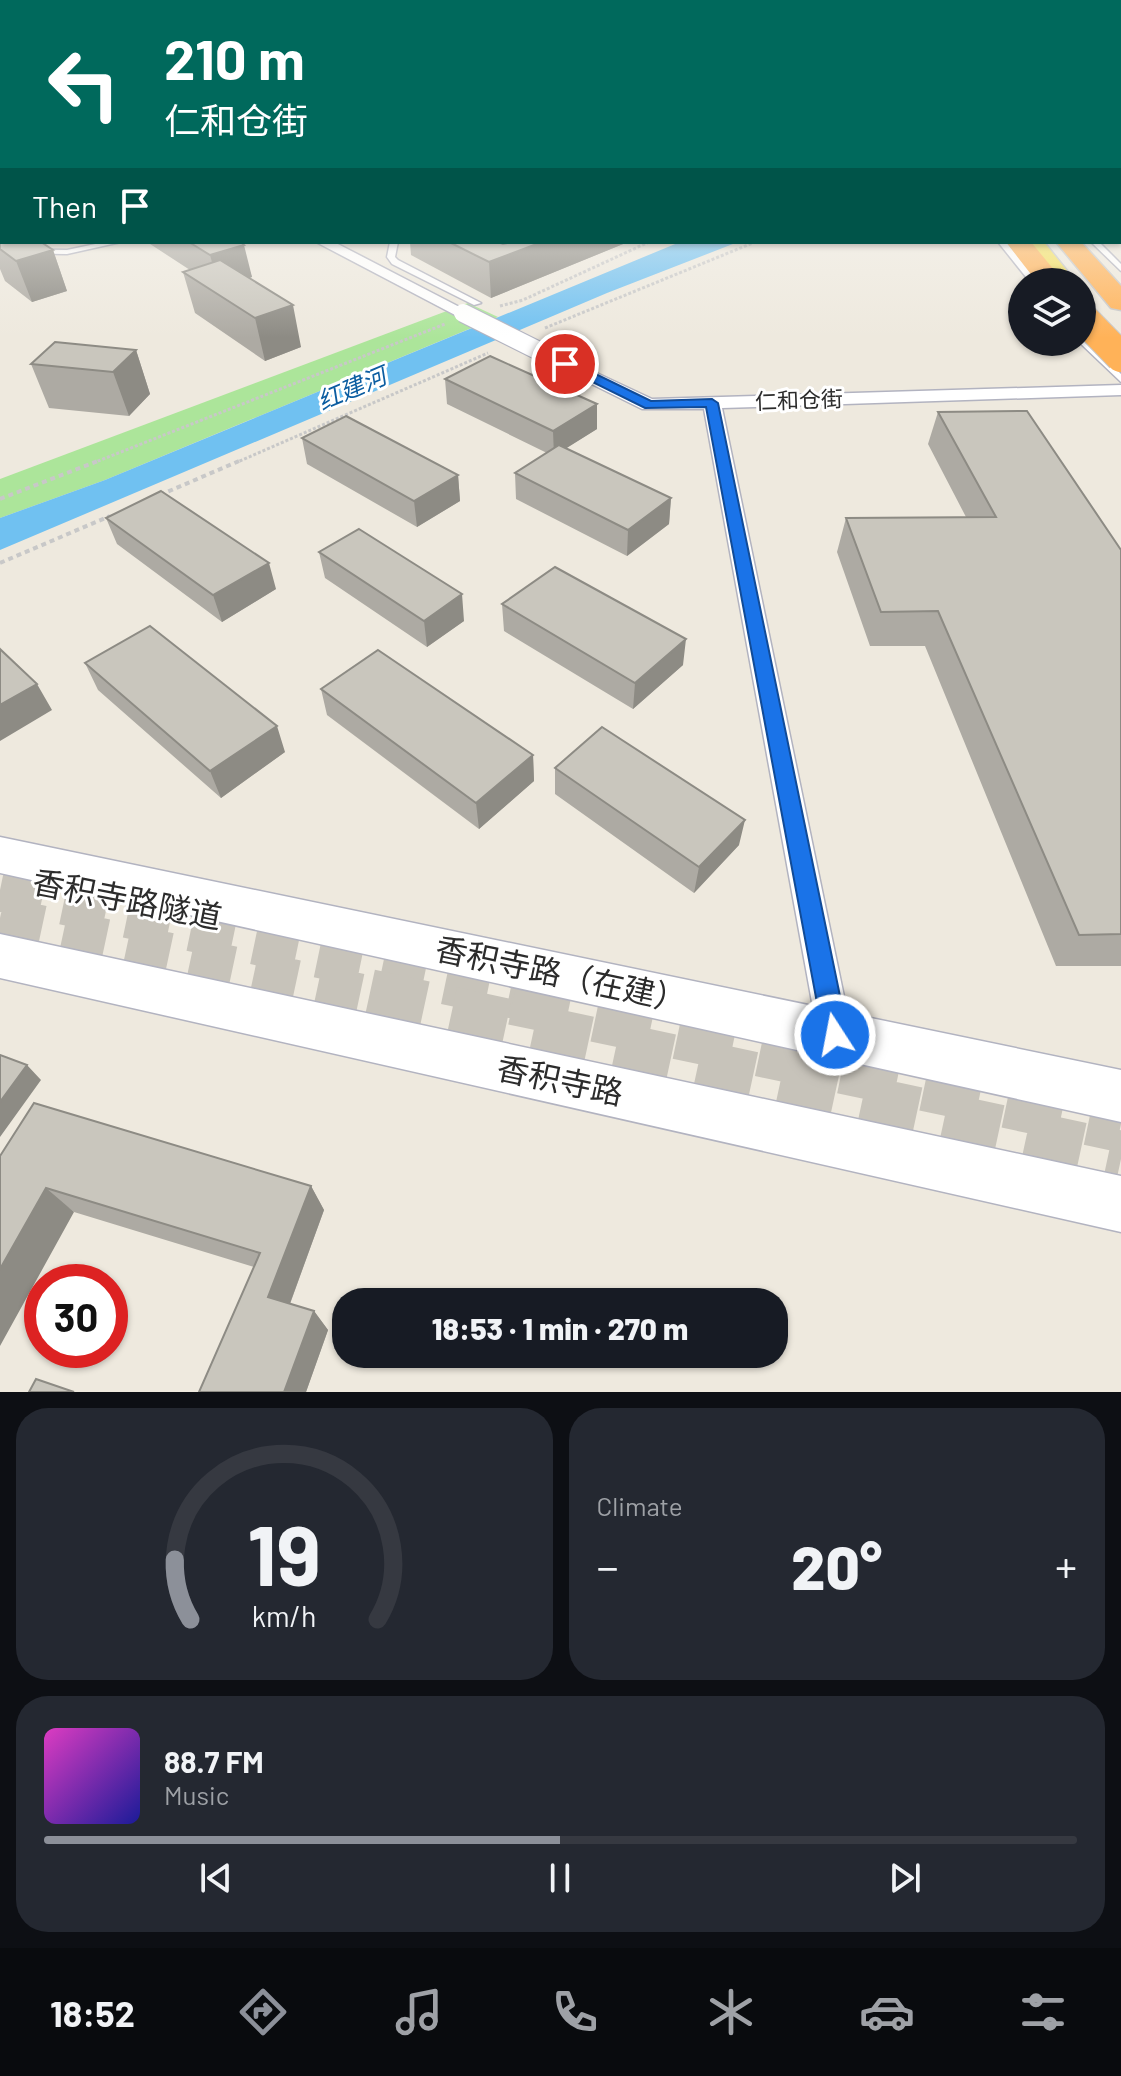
<!DOCTYPE html>
<meta charset="utf-8">
<style>
body{margin:0;font-family:Barlow,"Noto Sans SC",sans-serif;background:#242831;color:#f1f3f6;height:100vh;display:flex;flex-direction:column;font-size:30px;white-space:nowrap}
*{box-sizing:border-box;margin:0}
p{font-size:26px;color:#9ea1a6}
.icon{flex:none;width:44px;height:44px;fill:none;stroke:currentColor;stroke-width:2;stroke-linecap:round;stroke-linejoin:round}
.map{position:relative;height:1392px;overflow:hidden}
.details{display:flex;flex-direction:column;gap:16px;padding:16px;background:#0d0f14;flex:1}
.details>*{flex:none}
.top-card{position:absolute;left:0px;top:0px;width:1122px;height:244px;box-shadow:0 2px 6px #0004;background:#00695c;color:#fff;overflow:hidden}
.controls{position:absolute;left:1008px;top:268px;display:grid;gap:16px}
.controls a{display:grid;place-items:center;width:88px;height:88px;border-radius:50%;background:#171b24;box-shadow:0 2px 6px #0004;font-size:40px}
.speed{position:absolute;left:24px;top:1264px;display:flex;gap:16px;font-size:40px;font-weight:700;text-align:center}
.speed>*{display:grid;place-content:center;width:104px;height:104px;border-radius:50%;background:#171b24;box-shadow:0 2px 6px #0004;line-height:1}
.speed .limit{border:12px solid #d22;background:#fff;color:#111}
.pin{position:absolute;display:grid;place-items:center;width:68px;height:68px;color:#fff;margin:-34px;border:4px solid #fff;border-radius:50%;box-shadow:0 2px 8px #0007}
.me{position:absolute;width:88px;margin:-44px;rotate:349deg;stroke-linejoin:round;filter:drop-shadow(0 0 6px #0008)}
.turn{display:flex;align-items:center;gap:28px;height:168px;padding:0 32px;font-size:36px}
.turn .icon{width:104px;height:104px;stroke-width:2.5}
.turn b{display:block;font-size:56px;line-height:68px}
.then{display:flex;align-items:center;height:76px;padding:0 32px;background:#0003;gap:16px;font-size:30px}
.big{font-size:60px;font-weight:800;line-height:1.1}
.details .widget{flex:1;display:flex;flex-direction:column;justify-content:center;gap:12px;min-width:0;padding:0 28px;border-radius:32px;background:#242831}
.details .dial{align-items:center;gap:0}
.dial svg{height:208px;overflow:visible;fill:none;stroke:#363941;stroke-width:7;stroke-linecap:round;text-anchor:middle}
.dial text{fill:#f1f3f6;stroke:none}
.song{display:flex;align-items:center;gap:24px}
.cover{width:96px;height:96px;border-radius:12px;background:linear-gradient(135deg,hsl(310 70% 55%),hsl(240 70% 35%))}
.played{height:8px;border-radius:4px;background:linear-gradient(90deg,#8c9099 50%,#363941 50%)}
.keys{display:flex;justify-content:space-around;direction:ltr}
.heat{display:flex;justify-content:space-between;align-items:center;font-size:44px;direction:ltr}
.details .tiles{flex:1;display:grid;gap:16px;grid-template-columns:1fr 1fr}
.widget:last-child{grid-column:span 2}
.trip{position:absolute;left:332px;top:1288px;width:456px;height:80px;border-radius:32px;background:#171b24;box-shadow:0 2px 6px #0004;font-weight:800;line-height:80px;text-align:center}
.tabs{display:flex;height:128px;justify-content:space-around;align-items:center;background:#090b0e;color:#9ea1a6}
.tabs .icon{width:56px;height:56px}
.tabs .current{color:#8c9099}
.tabs b{font-size:36px;color:#f1f3f6}
.map>svg:first-child{display:block}
</style>
<div class="map">
<svg width="1121" height="1392" viewBox="0 0 1121 1392">
<rect width="100%" height="100%" fill="#eee9de"/>
<!-- green -->
<path fill="#ace59a" d="M 468,303 L 498,317 L 105,480 L 0,518 L 0,479 Z"/>
<!-- water -->
<path fill="#70c1f1" d="M 680,242 L 738,242 L 607,293 L 0,550 L 0,518 L 105,480 Z"/>
<g fill="none" stroke-linecap="round" stroke-linejoin="round">
<!-- secondary-tunnel-far1 -->
<path stroke="#c7c3ba" stroke-width="43" stroke-dasharray="43 22" stroke-linecap="butt" d="M 0,890 L 523,999
M 0,918 L 378,999"/>
<!-- secondary-tunnel -->
<path stroke="#c7c3ba" stroke-width="56" stroke-dasharray="56 28" stroke-linecap="butt" d="M 369,997 L 1121,1159
M 514,997 L 1121,1124"/>
<defs>
<path id="lane" d="M 1120,176 L 1121,176 L 1121,181 L 1120,181 Z
M 0,194 L 2,194 L 0,199 Z
M 1120,216 L 1121,216 L 1121,220 L 1120,220 Z
M 105,242 L 121,242 L 67,254 L 0,253 L 0,249 L 67,250 Z
M 390,242 L 398,242 L 395,257 L 398,260 L 481,303 L 474,305 L 392,264 L 387,257 Z
M 998,242 L 1006,242 L 1038,282 L 1030,282 Z
M 1091,242 L 1099,242 L 1121,264 L 1121,271 Z
M 1082,337 L 1121,374 L 1121,382 L 1079,342 L 1082,342 Z"/>
<path id="street" d="M 1120,146 L 1121,146 L 1121,154 L 1120,154 Z
M 0,153 L 2,153 L 2,161 L 0,161 Z
M 316,242 L 334,242 L 471,313 L 463,318 L 457,316 Z
M 537,345 L 652,399 L 1121,385 L 1121,395 L 722,408 L 852,1035 L 847,1047 L 835,1052 L 823,1047 L 818,1035 L 704,409 L 642,409 L 531,354 L 528,350 Z"/>
<path id="secondary" d="M 0,225 L 2,225 L 0,239 Z
M 0,837 L 1121,1070 L 1121,1122 L 0,873 Z
M 0,934 L 1121,1176 L 1121,1232 L 0,978 Z"/>
<path id="primary" d="M 1020,242 L 1044,242 L 1076,282 L 1051,282 Z"/>
<path id="highway" d="M 1006,242 L 1031,242 L 1064,282 L 1037,282 Z
M 1056,242 L 1081,242 L 1121,286 L 1121,310 L 1111,308 Z"/>
</defs>
<!-- lane casing -->
<use href="#lane" stroke="#b2b3c0" stroke-width="3"/>
<!-- street casing -->
<use href="#street" stroke="#b2b3c0" stroke-width="3"/>
<!-- secondary casing -->
<use href="#secondary" stroke="#b2b3c0" stroke-width="3"/>
<!-- primary casing -->
<use href="#primary" stroke="#c8c8c8" stroke-width="3"/>
<!-- highway casing -->
<use href="#highway" stroke="#c8c8c8" stroke-width="3"/>
<!-- path-far1 -->
<path stroke="#c8c8c8" stroke-width="3" stroke-dasharray="3 2" stroke-linecap="butt" d="M 500,306 L 523,300 L 649,242
M 545,328 L 755,242
M 93,463 L 445,324
M 235,463 L 488,353"/>
<!-- path -->
<path stroke="#c8c8c8" stroke-width="4" stroke-dasharray="5 4" stroke-linecap="butt" d="M 160,495 L 239,461
M 0,499 L 98,461
M 0,563 L 110,516"/>
<!-- lane -->
<use href="#lane" fill="#fff" fill-rule="evenodd"/>
<!-- street -->
<use href="#street" fill="#fff" fill-rule="evenodd"/>
<!-- secondary -->
<use href="#secondary" fill="#fff" fill-rule="evenodd"/>
<!-- primary -->
<use href="#primary" fill="#f3e05e" fill-rule="evenodd"/>
<!-- highway -->
<use href="#highway" fill="#ffb258" fill-rule="evenodd"/>
<defs>
<path id="street-bridge" d="M 463,313 L 537,350"/>
<path id="highway-bridge" d="M 1082,317 L 1121,357"/>
</defs>
<!-- street-bridge casing -->
<use href="#street-bridge" stroke="#b2b3c0" stroke-width="20" stroke-linecap="butt"/>
<!-- highway-bridge casing -->
<use href="#highway-bridge" stroke="#c8c8c8" stroke-width="32" stroke-linecap="butt"/>
<!-- street-bridge -->
<use href="#street-bridge" stroke="#fff" stroke-width="18"/>
<!-- highway-bridge -->
<use href="#highway-bridge" stroke="#ffb258" stroke-width="30"/>
</g>
<!-- wall -->
<path fill="#adaaa3" d="M 0,238 L 53,250 L 67,291 L 32,302 L 5,281 L 0,269 Z
M 147,242 L 240,242 L 252,277 L 249,278 L 301,347 L 265,361 L 195,313 L 183,272 L 190,270 Z
M 410,242 L 628,242 L 491,298 L 411,255 Z
M 136,350 L 150,394 L 129,416 L 49,408 L 31,364 Z
M 445,379 L 597,429 L 566,448 L 671,498 L 669,524 L 627,556 L 516,499 L 515,473 L 547,453 L 447,404 Z
M 938,412 L 1121,550 L 1121,966 L 1056,966 L 925,646 L 870,646 L 837,552 L 846,518 L 966,517 L 928,444 Z
M 302,438 L 458,475 L 460,501 L 417,527 L 307,464 Z
M 106,518 L 276,589 L 222,622 L 117,544 Z
M 319,552 L 464,621 L 427,647 L 325,578 Z
M 502,604 L 683,665 L 633,709 L 504,631 Z
M 85,663 L 285,752 L 221,798 L 98,690 Z
M 321,689 L 533,755 L 534,781 L 479,829 L 327,715 Z
M 555,768 L 739,845 L 694,893 L 555,794 Z
M 0,1156 L 311,1186 L 324,1210 L 290,1304 L 314,1311 L 328,1330 L 306,1392 L 199,1392 L 254,1267 L 74,1212 Z"/>
<!-- shaded-wall -->
<path fill="#8d8b84" d="M 542,242 L 628,242 L 491,298 L 489,262 Z
M 244,245 L 252,277 L 219,288 L 210,255 Z
M 53,250 L 67,291 L 32,302 L 16,261 Z
M 293,305 L 301,347 L 265,361 L 255,318 Z
M 136,350 L 150,394 L 129,416 L 113,372 Z
M 597,404 L 597,429 L 554,456 L 553,431 Z
M 458,475 L 460,501 L 417,527 L 414,501 Z
M 671,498 L 669,524 L 627,556 L 628,530 Z
M 269,563 L 276,589 L 222,622 L 213,595 Z
M 462,594 L 464,621 L 427,647 L 424,621 Z
M 686,639 L 683,665 L 633,709 L 635,683 Z
M 37,684 L 52,710 L 0,741 L 0,705 Z
M 277,726 L 285,752 L 221,798 L 210,771 Z
M 533,755 L 534,781 L 479,829 L 476,803 Z
M 745,820 L 739,845 L 694,893 L 699,867 Z
M 27,1065 L 41,1080 L 0,1137 L 0,1102 Z
M 311,1186 L 324,1210 L 285,1317 L 268,1297 Z
M 46,1188 L 74,1212 L 0,1346 L 0,1269 Z
M 314,1311 L 328,1330 L 306,1392 L 284,1392 Z"/>
<!-- building -->
<path fill="#c9c6bd" stroke="#8d8b84" stroke-width="2" d="M 2,237 L 2,242 L 41,242 L 53,250 L 16,261 L 0,249 L 0,238 Z
M 189,242 L 240,242 L 244,245 L 210,255 Z
M 449,242 L 498,242 L 503,244 L 512,242 L 542,242 L 489,262 Z
M 220,260 L 293,305 L 255,318 L 183,272 Z
M 55,342 L 136,350 L 113,372 L 31,364 Z
M 490,356 L 597,404 L 553,431 L 445,379 Z
M 1027,411 L 1121,550 L 1121,934 L 1079,935 L 938,611 L 881,612 L 846,518 L 996,517 L 938,412 Z
M 346,416 L 458,475 L 414,501 L 302,438 Z
M 559,445 L 671,498 L 628,530 L 515,473 Z
M 161,491 L 269,563 L 213,595 L 106,518 Z
M 359,529 L 462,594 L 424,621 L 319,552 Z
M 555,567 L 686,639 L 635,683 L 502,604 Z
M 150,626 L 277,726 L 210,771 L 85,663 Z
M 0,649 L 37,684 L 0,705 Z
M 378,650 L 533,755 L 476,803 L 321,689 Z
M 602,727 L 745,820 L 699,867 L 555,768 Z
M 0,1055 L 27,1065 L 0,1102 Z
M 34,1103 L 311,1186 L 268,1297 L 314,1311 L 284,1392 L 199,1392 L 260,1253 L 46,1188 L 0,1269 L 0,1156 Z
M 36,1379 L 74,1392 L 29,1392 Z"/>
<!-- sky -->
<linearGradient id="sky" x2="0" y2="1"><stop stop-color="#78b9ec"/><stop offset="0.42" stop-color="#f7f5f0"/><stop offset="1" stop-color="#f7f5f0" stop-opacity="0"/></linearGradient>
<rect width="1121" height="338" fill="url(#sky)"/>
<!-- route -->
<path fill="#1a73e8" stroke="#114b97" stroke-width="2" d="M 560,361 L 569,361 L 651,401 L 712,399 L 718,403 L 848,1035 L 844,1043 L 835,1046 L 827,1043 L 823,1035 L 706,407 L 645,408 L 560,366 Z"/>
<g text-anchor="middle" stroke-width="6" stroke-linejoin="round" paint-order="stroke">
<!-- far-street labels -->
<g font-size="22" fill="#2c2c2c" stroke="#fff">
<text transform="translate(799 400) rotate(-2)" y="8">仁和仓街</text>
</g>
<!-- far-water labels -->
<g font-size="24" font-style="italic" fill="#0b5da1" stroke="#fff">
<text transform="translate(352 389) rotate(-23)" y="8">红建河</text>
</g>
<!-- near-street labels -->
<g font-size="32" fill="#2c2c2c" stroke="#fff">
<text transform="translate(127 900) rotate(11)" y="11">香积寺路隧道</text>
<text transform="translate(561 975) rotate(12)" y="11">香积寺路（在建）</text>
<text transform="translate(560 1081) rotate(12)" y="11">香积寺路</text>
</g>
</g>
</svg>
<div class="controls">
<a><svg class="icon" aria-label="layers" viewBox="0 0 24 24"><path d="M12 4l9 5-9 5-9-5zM3 14l9 5 9-5"/></svg></a>
</div>
<div class="speed"><div class="limit">30</div></div>
<div class="pin" style="left:565px;top:364px;background:#d93025"><svg class="icon" aria-label="arrive" viewBox="0 0 24 24"><path d="M6 21V4h12l-3 4 3 4H6"/></svg></div>
<svg class="me" style="left:835px;top:1035px" viewBox="-20 -20 40 40"><circle r="17" fill="#1a73e8" stroke="#fff" stroke-width="3"/><path d="M0-11L8 9 0 5-8 9z" fill="#fff"/></svg>
<div class="trip">18:53 · 1 min · 270 m</div>
<div class="top-card">
<div class="turn"><svg class="icon" aria-label="left" viewBox="0 0 24 24"><path d="M17 20v-9H6M10 6l-5 5 5 5"/></svg><div><b>210 m</b>仁和仓街</div></div>
<div class="then">Then<svg class="icon" aria-label="arrive" viewBox="0 0 24 24"><path d="M6 21V4h12l-3 4 3 4H6"/></svg></div>
</div>
</div>
<section class="details">
<div class="tiles">
<div class="widget dial"><svg viewBox="0 0 100 80">
<path d="M14 69A42 42 0 1 1 86 69"/>
<path d="M14 69A42 42 0 0 1 8 46" stroke="#8c9099"/>
<text x="50" y="56" font-size="32" font-weight="700">19</text>
<text x="50" y="72" font-size="11">km/h</text>
</svg></div>
<div class="widget"><p>Climate</p>
<div class="heat"><a>−</a><b class="big">20°</b><a>+</a></div>
</div>
<div class="widget">
<div class="song"><i class="cover"></i><div><b>88.7 FM</b><p>Music</p></div></div>
<div class="played"></div>
<div class="keys"><svg class="icon" aria-label="previous" viewBox="0 0 24 24"><path d="M18 5L8 12l10 7zM5 5v14"/></svg><svg class="icon" aria-label="pause" viewBox="0 0 24 24"><path d="M8 5v14M16 5v14"/></svg><svg class="icon" aria-label="next" viewBox="0 0 24 24"><path d="M6 5l10 7-10 7zM19 5v14"/></svg></div>
</div>
</div>
</section>
<nav class="tabs">
<b>18:52</b>
<svg class="icon current" aria-label="directions" viewBox="0 0 24 24"><path d="M12 3l9 9-9 9-9-9zM9 14v-3h6M13 9l2 2-2 2"/></svg>
<svg class="icon" aria-label="music" viewBox="0 0 24 24"><path d="M9 18V5l10-2v13"/><circle cx="6" cy="18" r="3"/><circle cx="16" cy="16" r="3"/></svg>
<svg class="icon" aria-label="phone" viewBox="0 0 24 24"><path d="M5 4h4l2 5-3 2q2 4 5 5l2-3 5 2v4C11 20 4 13 5 4z"/></svg>
<svg class="icon" aria-label="climate" viewBox="0 0 24 24"><path d="M12 3v18M4 7l16 10M4 17L20 7"/></svg>
<svg class="icon" aria-label="car" viewBox="0 0 24 24"><path d="M5 17H2v-5l4-1 3-4h7l3 4 3 1v5h-3M9 17h6M6 11h13"/><circle cx="7" cy="17" r="2"/><circle cx="17" cy="17" r="2"/></svg>
<svg class="icon" aria-label="filters" viewBox="0 0 24 24"><path d="M4 7h16M4 17h16"/><circle cx="9" cy="7" r="2"/><circle cx="15" cy="17" r="2"/></svg>
</nav>
